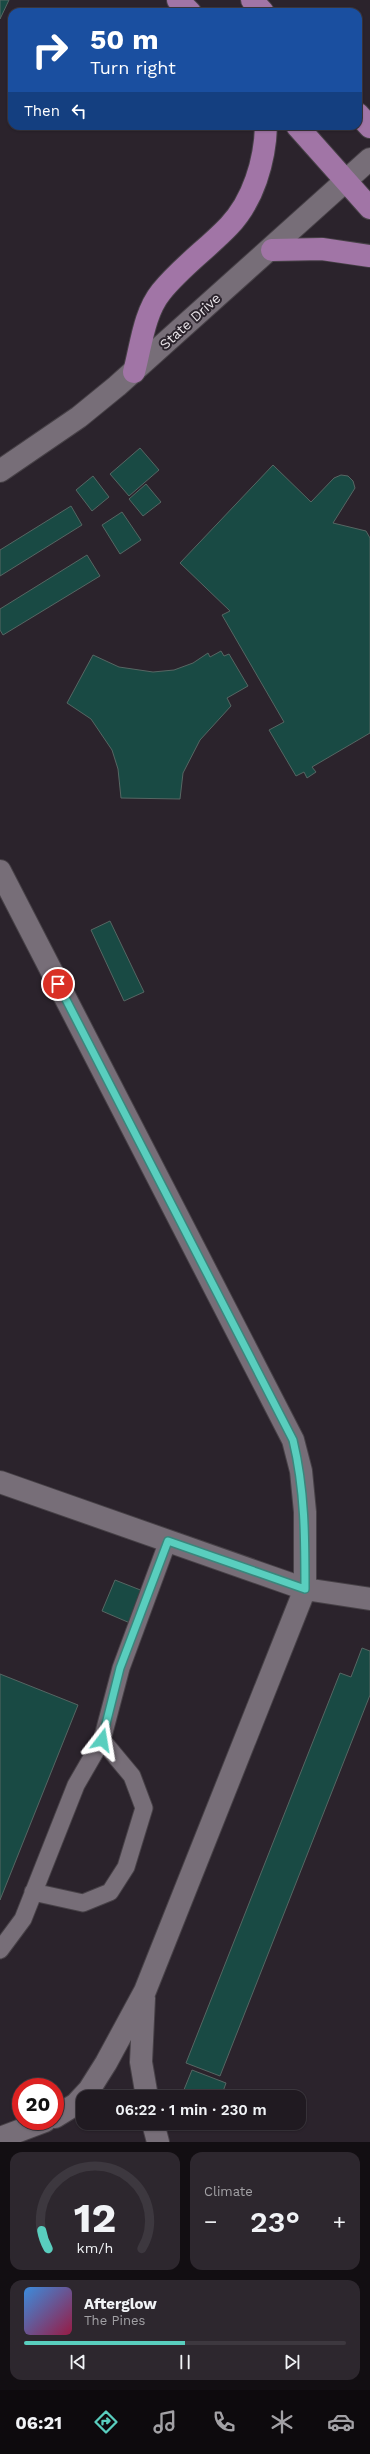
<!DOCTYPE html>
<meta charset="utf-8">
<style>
body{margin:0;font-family:"Work Sans",sans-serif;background:#2d272e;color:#f1f3f6;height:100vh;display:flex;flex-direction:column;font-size:15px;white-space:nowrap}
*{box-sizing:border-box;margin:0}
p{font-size:13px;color:#a2a1a5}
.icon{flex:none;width:22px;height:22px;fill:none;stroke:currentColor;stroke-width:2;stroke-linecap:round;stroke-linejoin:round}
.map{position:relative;height:2142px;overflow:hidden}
.drawer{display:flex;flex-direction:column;gap:10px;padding:10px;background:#120e12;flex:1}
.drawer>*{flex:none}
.top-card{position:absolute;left:8px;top:8px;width:354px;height:122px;border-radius:12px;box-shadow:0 1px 3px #0004,0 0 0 1px #3d383f;background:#1a4fa0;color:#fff;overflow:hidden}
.speed{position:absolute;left:12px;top:2078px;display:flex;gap:8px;font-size:20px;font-weight:700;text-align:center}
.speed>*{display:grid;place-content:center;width:52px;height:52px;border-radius:50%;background:#201a21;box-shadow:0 1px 3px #0004,0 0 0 1px #3d383f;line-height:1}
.speed .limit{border:6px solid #d22;background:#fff;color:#111}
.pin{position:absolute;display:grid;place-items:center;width:34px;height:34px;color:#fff;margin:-17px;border:2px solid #fff;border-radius:50%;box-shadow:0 1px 4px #0007}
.me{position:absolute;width:44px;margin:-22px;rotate:14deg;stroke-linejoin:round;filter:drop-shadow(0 0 3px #0008)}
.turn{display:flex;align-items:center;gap:14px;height:84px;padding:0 16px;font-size:18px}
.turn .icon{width:52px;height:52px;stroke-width:2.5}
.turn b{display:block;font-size:28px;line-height:34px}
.then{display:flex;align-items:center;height:38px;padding:0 16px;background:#0003;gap:8px;font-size:15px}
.big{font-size:30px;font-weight:600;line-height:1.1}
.drawer .card{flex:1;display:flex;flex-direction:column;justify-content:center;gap:6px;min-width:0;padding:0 14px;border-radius:12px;background:#2d272e}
.drawer .dial{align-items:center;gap:0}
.dial svg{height:104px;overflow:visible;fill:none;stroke:#3d383f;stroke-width:7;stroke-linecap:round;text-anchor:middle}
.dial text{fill:#f1f3f6;stroke:none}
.song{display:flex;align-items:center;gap:12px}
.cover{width:48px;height:48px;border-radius:6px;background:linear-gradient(135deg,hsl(210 70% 55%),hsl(340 70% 35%))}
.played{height:4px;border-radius:2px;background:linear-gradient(90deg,#59cebe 50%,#3d383f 50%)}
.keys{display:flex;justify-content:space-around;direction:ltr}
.heat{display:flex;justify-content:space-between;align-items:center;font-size:22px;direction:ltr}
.drawer .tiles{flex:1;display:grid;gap:10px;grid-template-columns:1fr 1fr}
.card:last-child{grid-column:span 2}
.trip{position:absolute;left:76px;top:2090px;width:230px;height:40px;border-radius:12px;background:#201a21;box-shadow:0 1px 3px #0004,0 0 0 1px #3d383f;font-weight:600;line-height:40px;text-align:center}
.dock{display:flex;height:64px;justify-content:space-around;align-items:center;background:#0d0a0d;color:#a2a1a5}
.dock .icon{width:28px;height:28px}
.dock .selected{color:#59cebe}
.dock b{font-size:18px;color:#f1f3f6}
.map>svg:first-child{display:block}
</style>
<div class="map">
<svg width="370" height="2142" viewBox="0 0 370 2142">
<rect width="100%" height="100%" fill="#2b232c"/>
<!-- building -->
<path fill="#194a44" stroke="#566663" d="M 0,0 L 9,0 L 0,19 Z
M 140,448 L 159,470 L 129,496 L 110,474 Z
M 273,465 L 311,502 L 334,478 L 341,475 L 348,476 L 353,481 L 355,488 L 333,523 L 366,531 L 370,538 L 370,733 L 312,767 L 316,772 L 307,778 L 304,772 L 296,776 L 269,730 L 284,722 L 222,615 L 230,611 L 180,563 Z
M 93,476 L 109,497 L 92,511 L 76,490 Z
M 146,484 L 161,502 L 143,516 L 129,499 Z
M 71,506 L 82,525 L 0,576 L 0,550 Z
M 122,512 L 141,540 L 120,554 L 102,525 Z
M 87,555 L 100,576 L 3,635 L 0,630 L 0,609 Z
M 221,651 L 224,656 L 229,654 L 248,686 L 227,698 L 231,706 L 200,740 L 183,773 L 180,799 L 121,798 L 118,769 L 112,750 L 91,719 L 67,703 L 93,655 L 119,667 L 153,672 L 174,670 L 193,663 L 208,653 L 210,657 Z
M 110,921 L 144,992 L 124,1001 L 91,930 Z
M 115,1580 L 143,1591 L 130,1623 L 102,1611 Z
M 362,1648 L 370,1651 L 370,1695 L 220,2076 L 186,2063 L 340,1673 L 351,1677 Z
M 0,1674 L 78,1705 L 0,1900 Z
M 192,2070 L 226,2083 L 221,2097 L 181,2097 Z"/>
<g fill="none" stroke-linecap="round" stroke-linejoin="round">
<defs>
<path id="service" d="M 33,1892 L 83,1903 L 110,1892 L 126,1867 L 144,1808 L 132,1776 L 102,1740
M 0,1950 L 23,1919 L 76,1785 L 102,1740 L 121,1668 L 168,1541"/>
<path id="minor" d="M 0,471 L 79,417 L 117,386 L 370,159
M 0,871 L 293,1440 L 301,1471 L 305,1512 L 305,1589 L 145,1991 L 106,2063 L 89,2090 L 76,2104 L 55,2117
M 0,1482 L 305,1589 L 370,1599
M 144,1998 L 141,2062 L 147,2097
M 153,2123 L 158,2142
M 0,2138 L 45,2121"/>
<path id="primary" d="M 178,0 L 190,12
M 252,0 L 263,12
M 358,114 L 370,127
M 297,126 L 370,208
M 272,250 L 322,249 L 370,256
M 134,372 C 141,346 144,313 161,292 C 181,267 207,249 229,226 C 253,201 265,161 266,126"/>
</defs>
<!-- service casing -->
<use href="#service" stroke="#474147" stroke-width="19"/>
<!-- minor casing -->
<use href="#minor" stroke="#474147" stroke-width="24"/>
<!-- primary casing -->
<use href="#primary" stroke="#474147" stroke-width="24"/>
<!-- service -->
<use href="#service" stroke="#776e78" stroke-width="17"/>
<!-- minor -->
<use href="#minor" stroke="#776e78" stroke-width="22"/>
<!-- primary -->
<use href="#primary" stroke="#a175a6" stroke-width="22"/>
</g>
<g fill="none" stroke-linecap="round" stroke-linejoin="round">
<defs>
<path id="route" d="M 58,984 L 293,1440 C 305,1490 305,1538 305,1589 L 168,1541 L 120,1668 L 102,1740"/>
</defs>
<!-- route casing -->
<use href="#route" stroke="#3a867c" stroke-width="10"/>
<!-- route -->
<use href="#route" stroke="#59cebe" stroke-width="7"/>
</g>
<g text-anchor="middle" stroke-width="4" stroke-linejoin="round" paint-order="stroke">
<!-- street labels -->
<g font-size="14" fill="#eae5ea" stroke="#2b232c">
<text transform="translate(190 321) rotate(-42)" y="5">State Drive</text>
</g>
</g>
</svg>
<div class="speed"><div class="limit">20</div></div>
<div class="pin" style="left:58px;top:984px;background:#d93025"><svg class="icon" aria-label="arrive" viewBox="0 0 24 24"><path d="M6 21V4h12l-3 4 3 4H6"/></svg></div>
<svg class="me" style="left:102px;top:1740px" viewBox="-20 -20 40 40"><path d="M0-17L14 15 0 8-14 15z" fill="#59cebe" stroke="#fff" stroke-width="4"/></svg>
<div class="trip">06:22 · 1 min · 230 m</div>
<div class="top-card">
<div class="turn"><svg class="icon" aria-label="right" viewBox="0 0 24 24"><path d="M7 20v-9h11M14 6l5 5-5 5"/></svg><div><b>50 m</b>Turn right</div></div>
<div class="then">Then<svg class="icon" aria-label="left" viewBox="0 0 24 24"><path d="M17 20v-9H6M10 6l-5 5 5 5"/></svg></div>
</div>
</div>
<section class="drawer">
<div class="tiles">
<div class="card dial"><svg viewBox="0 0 100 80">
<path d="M14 69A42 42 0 1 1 86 69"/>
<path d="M14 69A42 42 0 0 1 9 55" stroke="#59cebe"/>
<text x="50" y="56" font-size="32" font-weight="700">12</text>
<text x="50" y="72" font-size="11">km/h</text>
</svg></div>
<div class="card"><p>Climate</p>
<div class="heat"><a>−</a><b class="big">23°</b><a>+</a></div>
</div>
<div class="card">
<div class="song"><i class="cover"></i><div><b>Afterglow</b><p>The Pines</p></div></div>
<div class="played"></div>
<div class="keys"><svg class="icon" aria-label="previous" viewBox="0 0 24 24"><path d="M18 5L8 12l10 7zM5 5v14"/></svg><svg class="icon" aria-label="pause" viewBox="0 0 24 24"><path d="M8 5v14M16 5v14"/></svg><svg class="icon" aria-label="next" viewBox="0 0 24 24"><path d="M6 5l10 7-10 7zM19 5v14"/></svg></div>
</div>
</div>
</section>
<nav class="dock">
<b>06:21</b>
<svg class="icon selected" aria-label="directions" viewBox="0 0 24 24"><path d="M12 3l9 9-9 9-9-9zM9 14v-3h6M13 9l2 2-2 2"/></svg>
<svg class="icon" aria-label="music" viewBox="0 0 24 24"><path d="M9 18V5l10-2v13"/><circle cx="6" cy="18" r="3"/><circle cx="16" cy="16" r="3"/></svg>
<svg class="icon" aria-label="phone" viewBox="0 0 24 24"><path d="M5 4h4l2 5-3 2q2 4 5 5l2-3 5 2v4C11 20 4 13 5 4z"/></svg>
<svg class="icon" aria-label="climate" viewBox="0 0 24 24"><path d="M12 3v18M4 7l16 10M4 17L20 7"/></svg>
<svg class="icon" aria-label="car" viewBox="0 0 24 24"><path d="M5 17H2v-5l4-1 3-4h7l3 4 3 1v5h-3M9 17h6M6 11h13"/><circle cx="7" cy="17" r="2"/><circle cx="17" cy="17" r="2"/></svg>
</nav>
